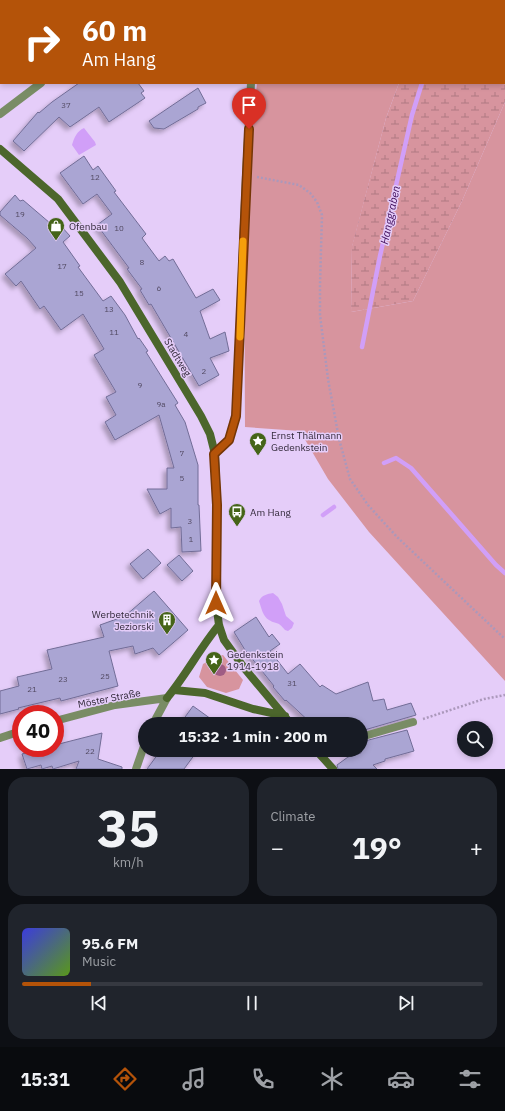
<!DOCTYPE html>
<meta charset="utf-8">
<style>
body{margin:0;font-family:"IBM Plex Sans",sans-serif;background:#20242c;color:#f1f3f6;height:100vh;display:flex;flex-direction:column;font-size:15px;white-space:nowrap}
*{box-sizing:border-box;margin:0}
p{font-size:13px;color:#9ea1a6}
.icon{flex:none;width:22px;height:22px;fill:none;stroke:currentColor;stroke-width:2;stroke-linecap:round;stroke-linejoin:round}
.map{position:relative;height:769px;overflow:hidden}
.details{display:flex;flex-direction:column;gap:8px;padding:8px;background:#0d0f14;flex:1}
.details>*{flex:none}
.hud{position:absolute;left:0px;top:0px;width:505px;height:84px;box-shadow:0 2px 6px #0003;background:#b45309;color:#fff;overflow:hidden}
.buttons{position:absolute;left:457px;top:721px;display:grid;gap:8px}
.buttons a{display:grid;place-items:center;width:36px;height:36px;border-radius:50%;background:#171b24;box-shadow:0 2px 6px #0003;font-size:20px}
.speed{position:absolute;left:12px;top:705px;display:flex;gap:8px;font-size:20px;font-weight:700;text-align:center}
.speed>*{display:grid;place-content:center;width:52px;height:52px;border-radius:50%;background:#171b24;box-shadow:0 2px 6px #0003;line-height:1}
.speed .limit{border:6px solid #d22;background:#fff;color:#111}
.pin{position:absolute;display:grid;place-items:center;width:34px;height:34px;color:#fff;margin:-41px -17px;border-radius:50% 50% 50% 0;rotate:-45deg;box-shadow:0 0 4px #0007}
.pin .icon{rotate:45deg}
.me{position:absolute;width:44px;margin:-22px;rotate:0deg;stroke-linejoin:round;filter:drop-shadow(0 0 3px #0008)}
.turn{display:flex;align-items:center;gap:14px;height:84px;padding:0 16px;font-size:18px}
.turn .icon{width:52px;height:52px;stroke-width:2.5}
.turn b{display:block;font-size:28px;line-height:34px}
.big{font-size:30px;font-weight:700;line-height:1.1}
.details .tile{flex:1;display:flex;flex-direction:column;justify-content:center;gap:6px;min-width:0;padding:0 14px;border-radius:16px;background:#20242c}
.details .dial{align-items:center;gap:0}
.dial b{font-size:52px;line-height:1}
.song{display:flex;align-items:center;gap:12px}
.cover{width:48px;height:48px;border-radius:6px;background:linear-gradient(135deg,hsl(240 70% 55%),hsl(90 70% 35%))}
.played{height:4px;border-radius:2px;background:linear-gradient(90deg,#b45309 15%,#363941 15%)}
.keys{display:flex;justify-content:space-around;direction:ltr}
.heat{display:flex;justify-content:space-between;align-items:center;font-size:22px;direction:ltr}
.details .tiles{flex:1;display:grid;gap:8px;grid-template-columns:1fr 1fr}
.tile:last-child{grid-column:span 2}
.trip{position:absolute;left:138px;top:717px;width:230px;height:40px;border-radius:20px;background:#171b24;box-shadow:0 2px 6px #0003;font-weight:700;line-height:40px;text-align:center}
.tabs{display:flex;height:64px;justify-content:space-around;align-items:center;background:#090b0e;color:#9ea1a6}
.tabs .icon{width:28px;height:28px}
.tabs .active{color:#b45309}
.tabs b{font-size:18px;color:#f1f3f6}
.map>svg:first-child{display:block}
</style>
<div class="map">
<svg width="505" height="769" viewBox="0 0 505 769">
<defs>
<pattern id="wetland-marsh" width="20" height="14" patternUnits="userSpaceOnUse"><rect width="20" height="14" fill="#d7949e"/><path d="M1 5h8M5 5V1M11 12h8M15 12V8" fill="none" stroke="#af7982"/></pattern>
<filter id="shadow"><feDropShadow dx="-3.5" dy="3.5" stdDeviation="2" flood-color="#0004"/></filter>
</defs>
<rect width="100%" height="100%" fill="#e5cdf9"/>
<!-- green -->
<path fill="#d7949e" d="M 257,83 L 399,83 L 386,118 L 352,247 L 351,312 L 413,301 L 462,201 L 505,102 L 505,681 L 369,532 L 328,479 L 300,431 L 245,427 L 244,224 Z
M 223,655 L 243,680 L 239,689 L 226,693 L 207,687 L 199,677 L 203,664 L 218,656 Z"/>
<!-- wetland -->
<path fill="url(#wetland-marsh)" d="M 429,0 L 505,0 L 505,102 L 462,201 L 413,301 L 351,312 L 352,246 L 386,118 L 399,83 L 504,83 L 504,1 L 429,1 Z"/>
<!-- water -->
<path fill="#d19ff8" d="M 84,128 L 95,142 L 96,145 L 79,155 L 72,145 C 74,138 77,131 84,128 Z
M 273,593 L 278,597 L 282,604 L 286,616 L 294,623 L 292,628 L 288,631 L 285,630 C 277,620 277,625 269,620 C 263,617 261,607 259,601 C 262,595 267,594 273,593 Z"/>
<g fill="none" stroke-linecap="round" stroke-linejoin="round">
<!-- stream -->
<path stroke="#d19ff8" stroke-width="4.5" d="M 449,1 L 450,0
M 362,347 L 380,256 L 412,115 L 422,83
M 384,463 L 396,458 L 411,468 L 496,565 L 505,573
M 323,515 L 334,507"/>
</g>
<!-- building -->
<path fill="#aaa5d3" stroke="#726d97" filter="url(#shadow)" d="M 79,83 L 138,83 L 144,91 L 141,93 L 145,98 L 109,122 L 99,107 L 70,127 L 59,117 L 24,151 L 13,141 L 38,112 L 39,113 L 52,102 Z
M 198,88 L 206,103 L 198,107 L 198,109 L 164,129 L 154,128 L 149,121 Z
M 84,156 L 93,170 L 98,166 L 116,191 L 114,192 L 146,234 L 142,238 L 159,261 L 165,256 L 169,261 L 173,259 L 196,298 L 213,289 L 220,300 L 200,311 L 210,339 L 225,332 L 229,351 L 210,358 L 219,375 L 199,386 L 151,304 L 149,305 L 140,290 L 142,289 L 127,269 L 129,268 L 97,225 L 112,214 L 97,194 L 83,204 L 60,173 Z
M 15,195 L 20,201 L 23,200 L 57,229 L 61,226 L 70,236 L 63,242 L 80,266 L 78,267 L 103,301 L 111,296 L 125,315 L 138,339 L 139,338 L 148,351 L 146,352 L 178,403 L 175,405 L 185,422 L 198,465 L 198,505 L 199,505 L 201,551 L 182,552 L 181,527 L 171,528 L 171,508 L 160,514 L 147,489 L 167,489 L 167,468 L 174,468 L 159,415 L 115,440 L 105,422 L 116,415 L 106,397 L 116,392 L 94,355 L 104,349 L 83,314 L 61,330 L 44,306 L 40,309 L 21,281 L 16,286 L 5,274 L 36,248 L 27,238 L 0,215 L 0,212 Z
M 148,549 L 161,563 L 143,579 L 130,564 Z
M 179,555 L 193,571 L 182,581 L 167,565 Z
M 154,591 L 188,630 L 159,655 L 153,648 L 135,654 L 133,646 L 109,651 L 118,686 L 61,701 L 60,698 L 18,708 L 19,709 L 0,714 L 0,691 L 19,686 L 17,677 L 52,669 L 47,650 L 104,637 L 100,625 L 125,616 Z
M 256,617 L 269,637 L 272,634 L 280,644 L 270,651 L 288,674 L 300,664 L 320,687 L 322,685 L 336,694 L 368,682 L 373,701 L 384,699 L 387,710 L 411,703 L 416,715 L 361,731 L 361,724 L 312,724 L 286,700 L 285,701 L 273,687 L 274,686 L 245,650 L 234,632 Z
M 193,706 L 218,724 L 180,724 Z
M 407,730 L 414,751 L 385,759 L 385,761 L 373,765 L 377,769 L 338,769 L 337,765 L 348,757 L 361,753 L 361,742 Z
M 102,733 L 98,759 L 122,767 L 122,769 L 76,769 L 79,761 L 53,769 L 52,766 L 42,769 L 41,765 L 27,769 L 22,754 L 44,748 L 55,748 L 55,745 Z
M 161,750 L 198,750 L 184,769 L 147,769 Z"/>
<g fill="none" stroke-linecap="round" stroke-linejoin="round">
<!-- path -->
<path stroke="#ab98bb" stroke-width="2.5" stroke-dasharray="2 2" stroke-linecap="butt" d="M 257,177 L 299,185 L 310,193 L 317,202 L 322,215 L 320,285 L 320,315 L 328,379 L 339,439 L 350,479 L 368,505 L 397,537 L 505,639
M 423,719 L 484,699 L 505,695"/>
<!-- lane -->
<path stroke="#798c65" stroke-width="8" d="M 361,737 L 413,722
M 321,755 L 329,750"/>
<!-- street -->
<path stroke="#798c65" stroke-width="8" d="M 148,1 L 149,0
M 262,1 L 262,0
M 0,114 L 41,83
M 215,454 L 229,440 L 236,416 L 246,175 L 251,83
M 55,721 L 115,705 L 167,698
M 153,724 L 167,698
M 0,738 L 21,731
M 136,769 L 145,743"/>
<!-- secondary -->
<path stroke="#4c662c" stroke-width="8" d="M 0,149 L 58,199 L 120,282 L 201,416 L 210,434 L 215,454 L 217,505 L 216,603 L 219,625 L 224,640 L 245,669 L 291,724
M 174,690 L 205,693 L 253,709 L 285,716
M 167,698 C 186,675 200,648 219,625
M 316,750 L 333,769"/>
</g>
<!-- trees -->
<circle fill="#9f5c84" cx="220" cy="670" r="6"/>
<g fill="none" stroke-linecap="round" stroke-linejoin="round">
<defs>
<path id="route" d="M 216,603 L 217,505 L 214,454 L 229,440 L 236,416 L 249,129"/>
</defs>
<!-- route casing -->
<use href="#route" stroke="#753606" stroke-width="10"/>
<!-- route -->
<use href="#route" stroke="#b45309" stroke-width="7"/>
<!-- slow -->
<path stroke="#f59e0b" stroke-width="7" d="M 240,337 L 243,241"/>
</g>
<!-- icons -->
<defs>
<symbol id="shop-pin" viewBox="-11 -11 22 30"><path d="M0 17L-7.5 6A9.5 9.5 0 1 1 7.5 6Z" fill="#456418" stroke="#e5cdf9"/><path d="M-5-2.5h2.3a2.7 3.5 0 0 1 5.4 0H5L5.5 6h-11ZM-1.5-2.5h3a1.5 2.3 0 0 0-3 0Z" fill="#fff"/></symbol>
<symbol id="sight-pin" viewBox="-11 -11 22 30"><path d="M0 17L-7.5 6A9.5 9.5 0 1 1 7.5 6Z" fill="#456418" stroke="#e5cdf9"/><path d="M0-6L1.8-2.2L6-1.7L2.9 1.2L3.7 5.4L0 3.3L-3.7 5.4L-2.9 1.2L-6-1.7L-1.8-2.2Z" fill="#fff"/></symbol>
<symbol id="bus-pin" viewBox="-11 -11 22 30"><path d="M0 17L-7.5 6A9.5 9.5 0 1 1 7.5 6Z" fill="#456418" stroke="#e5cdf9"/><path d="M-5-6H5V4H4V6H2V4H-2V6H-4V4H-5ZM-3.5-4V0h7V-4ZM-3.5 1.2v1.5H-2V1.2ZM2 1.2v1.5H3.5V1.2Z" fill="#fff"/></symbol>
<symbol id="building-pin" viewBox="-11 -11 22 30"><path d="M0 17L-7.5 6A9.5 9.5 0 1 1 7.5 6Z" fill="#456418" stroke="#e5cdf9"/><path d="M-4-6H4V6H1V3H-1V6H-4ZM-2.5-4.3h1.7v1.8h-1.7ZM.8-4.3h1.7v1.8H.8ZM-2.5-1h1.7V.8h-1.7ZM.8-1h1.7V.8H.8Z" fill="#fff"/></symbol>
</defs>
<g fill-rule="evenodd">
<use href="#shop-pin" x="46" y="216" width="20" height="27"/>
<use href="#sight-pin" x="248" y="431" width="20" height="27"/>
<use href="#bus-pin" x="227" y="502" width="20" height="27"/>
<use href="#building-pin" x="157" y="610" width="20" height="27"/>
<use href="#sight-pin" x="204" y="650" width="20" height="27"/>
</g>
<g text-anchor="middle" stroke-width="3" stroke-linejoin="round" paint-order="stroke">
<!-- number labels -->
<g font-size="8" fill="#514961">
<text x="66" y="108">37</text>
<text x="95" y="180">12</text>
<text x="20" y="217">19</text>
<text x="119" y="231">10</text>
<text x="142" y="265">8</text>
<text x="62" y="269">17</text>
<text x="159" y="291">6</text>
<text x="79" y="296">15</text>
<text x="109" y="312">13</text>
<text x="114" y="335">11</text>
<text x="186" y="337">4</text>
<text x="204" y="374">2</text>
<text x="140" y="388">9</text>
<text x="161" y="407">9a</text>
<text x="182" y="456">7</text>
<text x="182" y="481">5</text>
<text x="190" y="524">3</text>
<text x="191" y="542">1</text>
<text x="105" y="679">25</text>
<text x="63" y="682">23</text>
<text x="292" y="686">31</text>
<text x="32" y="692">21</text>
<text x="90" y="754">22</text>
</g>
<!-- poi labels -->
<g font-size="10" fill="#332a3b" stroke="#e5cdf9" text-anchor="start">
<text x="69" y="230">Ofenbau</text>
<text x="271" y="439">Ernst Thälmann<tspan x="271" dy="12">Gedenkstein</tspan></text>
<text x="250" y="516">Am Hang</text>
<text x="154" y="618" text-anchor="end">Werbetechnik<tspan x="154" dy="12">Jeziorski</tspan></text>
<text x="227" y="658">Gedenkstein<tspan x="227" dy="12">1914-1918</tspan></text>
</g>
<!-- street labels -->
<g font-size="10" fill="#332a3b" stroke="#e5cdf9">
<text transform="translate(178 357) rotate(59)" y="4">Stadtweg</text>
<text transform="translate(109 698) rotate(-11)" y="4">Möster Straße</text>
</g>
<!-- water labels -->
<g font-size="11" font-style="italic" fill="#3e0b5a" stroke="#e5cdf9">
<text transform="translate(390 215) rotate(-78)" y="4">Hanggraben</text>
</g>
</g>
</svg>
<div class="buttons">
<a><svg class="icon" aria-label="search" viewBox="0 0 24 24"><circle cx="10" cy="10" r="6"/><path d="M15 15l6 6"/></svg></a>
</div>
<div class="speed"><div class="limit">40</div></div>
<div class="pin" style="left:249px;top:129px;background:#d93025"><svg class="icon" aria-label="arrive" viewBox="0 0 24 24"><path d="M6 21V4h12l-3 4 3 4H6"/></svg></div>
<svg class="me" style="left:216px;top:603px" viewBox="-20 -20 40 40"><path d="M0-17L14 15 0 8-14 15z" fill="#b45309" stroke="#fff" stroke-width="4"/></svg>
<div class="trip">15:32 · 1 min · 200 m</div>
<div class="hud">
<div class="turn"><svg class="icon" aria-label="right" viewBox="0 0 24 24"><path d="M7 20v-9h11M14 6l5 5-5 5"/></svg><div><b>60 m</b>Am Hang</div></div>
</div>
</div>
<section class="details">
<div class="tiles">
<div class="tile dial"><b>35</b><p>km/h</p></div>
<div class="tile"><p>Climate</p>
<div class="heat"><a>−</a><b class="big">19°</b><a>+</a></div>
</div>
<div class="tile">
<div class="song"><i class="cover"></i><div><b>95.6 FM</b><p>Music</p></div></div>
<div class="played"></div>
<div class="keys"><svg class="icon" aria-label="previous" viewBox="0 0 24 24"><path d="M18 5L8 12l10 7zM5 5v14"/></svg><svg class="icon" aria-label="pause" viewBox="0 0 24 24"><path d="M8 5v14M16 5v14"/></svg><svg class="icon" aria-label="next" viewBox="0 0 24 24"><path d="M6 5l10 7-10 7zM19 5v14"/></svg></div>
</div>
</div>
</section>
<nav class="tabs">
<b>15:31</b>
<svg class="icon active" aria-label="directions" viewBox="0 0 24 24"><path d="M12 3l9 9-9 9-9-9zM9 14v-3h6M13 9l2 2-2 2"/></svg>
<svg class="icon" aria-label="music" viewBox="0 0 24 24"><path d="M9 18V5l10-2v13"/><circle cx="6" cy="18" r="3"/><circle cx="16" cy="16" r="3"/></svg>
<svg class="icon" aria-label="phone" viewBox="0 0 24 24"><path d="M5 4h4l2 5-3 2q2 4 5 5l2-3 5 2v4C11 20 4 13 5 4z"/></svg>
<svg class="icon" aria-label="climate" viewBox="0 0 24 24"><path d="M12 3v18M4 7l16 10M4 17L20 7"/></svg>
<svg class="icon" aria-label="car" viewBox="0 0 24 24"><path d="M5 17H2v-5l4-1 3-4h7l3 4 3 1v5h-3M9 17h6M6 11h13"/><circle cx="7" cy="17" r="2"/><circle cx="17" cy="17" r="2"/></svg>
<svg class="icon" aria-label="filters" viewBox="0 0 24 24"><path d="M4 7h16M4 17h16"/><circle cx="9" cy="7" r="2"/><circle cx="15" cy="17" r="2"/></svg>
</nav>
